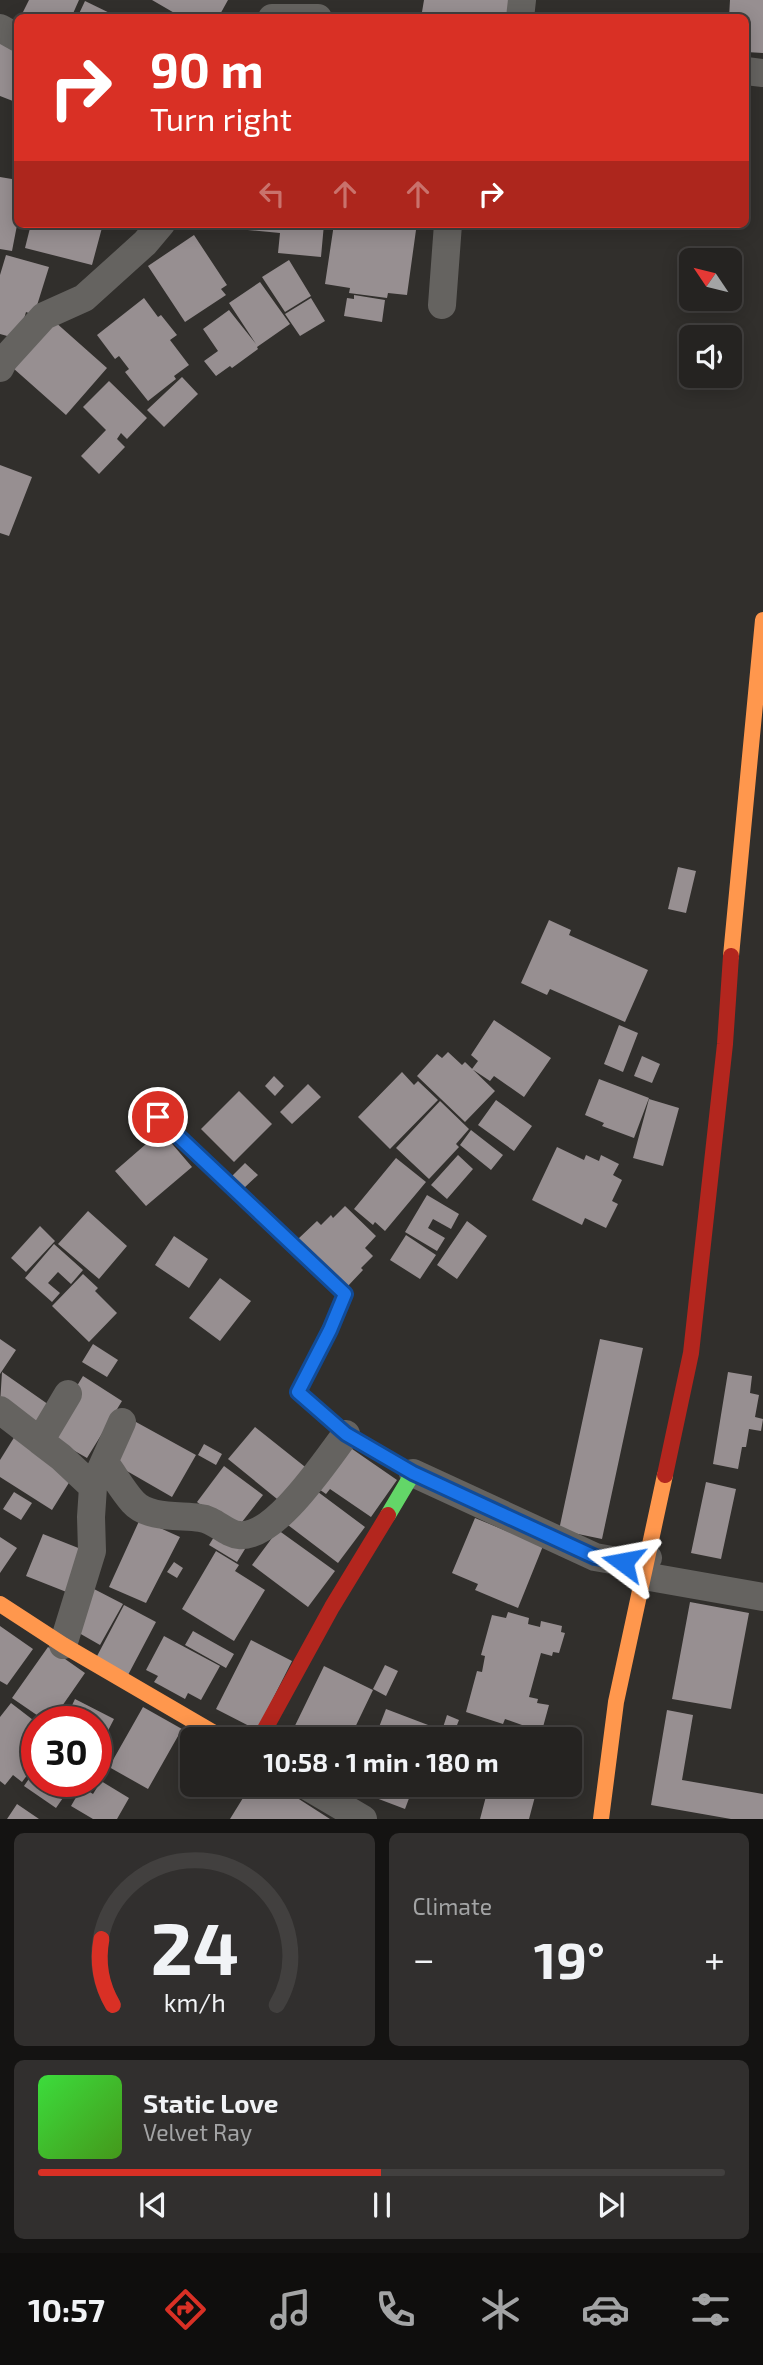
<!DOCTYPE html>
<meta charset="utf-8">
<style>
body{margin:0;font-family:"Exo 2",sans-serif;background:#312f2e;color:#f1f3f6;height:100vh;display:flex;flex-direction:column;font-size:26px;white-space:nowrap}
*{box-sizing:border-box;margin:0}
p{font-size:23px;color:#a3a4a5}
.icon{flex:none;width:38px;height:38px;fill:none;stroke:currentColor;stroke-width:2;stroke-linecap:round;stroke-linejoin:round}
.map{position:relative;height:1819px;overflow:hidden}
.drawer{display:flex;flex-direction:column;gap:14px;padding:14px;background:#141312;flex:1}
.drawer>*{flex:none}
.hud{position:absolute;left:14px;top:14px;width:735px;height:214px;border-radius:10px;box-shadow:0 4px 18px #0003,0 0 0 2px #42403f;background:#d93025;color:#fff;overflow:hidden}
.needle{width:46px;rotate:305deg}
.controls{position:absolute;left:679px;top:248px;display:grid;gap:14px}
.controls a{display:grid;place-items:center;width:63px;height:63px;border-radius:10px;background:#252321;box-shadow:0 4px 18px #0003,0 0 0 2px #42403f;font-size:35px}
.speed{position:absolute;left:21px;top:1706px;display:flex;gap:14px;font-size:35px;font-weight:700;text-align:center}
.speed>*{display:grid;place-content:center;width:91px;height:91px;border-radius:50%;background:#252321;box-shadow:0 4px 18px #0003,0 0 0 2px #42403f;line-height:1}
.speed .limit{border:10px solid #d22;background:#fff;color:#111}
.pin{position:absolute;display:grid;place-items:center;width:60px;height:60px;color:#fff;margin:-30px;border:4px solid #fff;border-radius:50%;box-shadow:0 2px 7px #0007}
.me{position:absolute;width:77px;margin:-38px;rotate:283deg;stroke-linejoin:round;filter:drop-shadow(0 0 5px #0008)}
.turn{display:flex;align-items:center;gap:24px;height:147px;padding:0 21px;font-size:32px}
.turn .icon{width:91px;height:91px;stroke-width:2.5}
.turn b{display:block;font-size:49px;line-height:60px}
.lanes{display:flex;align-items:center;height:66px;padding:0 21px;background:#0003;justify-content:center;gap:35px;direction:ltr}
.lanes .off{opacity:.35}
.big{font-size:52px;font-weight:700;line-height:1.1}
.drawer .card{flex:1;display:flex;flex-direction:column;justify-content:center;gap:10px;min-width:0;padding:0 24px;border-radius:10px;background:#312f2e}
.drawer .dial{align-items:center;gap:0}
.dial svg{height:182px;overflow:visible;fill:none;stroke:#42403f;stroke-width:7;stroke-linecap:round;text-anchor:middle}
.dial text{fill:#f1f3f6;stroke:none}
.song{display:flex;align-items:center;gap:21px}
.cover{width:84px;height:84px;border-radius:10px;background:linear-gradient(135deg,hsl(120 70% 55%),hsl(100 70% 35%))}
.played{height:7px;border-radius:4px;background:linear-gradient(90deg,#d93025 50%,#42403f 50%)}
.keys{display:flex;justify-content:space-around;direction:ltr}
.heat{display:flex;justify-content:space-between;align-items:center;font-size:38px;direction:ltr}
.drawer .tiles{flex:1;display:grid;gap:14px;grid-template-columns:1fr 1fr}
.card:last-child{grid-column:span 2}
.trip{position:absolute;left:180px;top:1727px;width:402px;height:70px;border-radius:10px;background:#252321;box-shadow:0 4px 18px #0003,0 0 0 2px #42403f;font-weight:700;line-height:70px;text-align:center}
.tabs{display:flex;height:112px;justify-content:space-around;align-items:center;background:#0f0e0d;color:#a3a4a5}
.tabs .icon{width:49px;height:49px}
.tabs .on{color:#d93025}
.tabs b{font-size:32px;color:#f1f3f6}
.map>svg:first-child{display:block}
</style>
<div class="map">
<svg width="763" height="1819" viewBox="0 0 763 1819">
<rect width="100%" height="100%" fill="#312f2c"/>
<!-- building -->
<path fill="#978f91" d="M 29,0 L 79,0 L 71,18 L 20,18 Z
M 152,0 L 228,0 L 218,18 L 183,18 Z
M 424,0 L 514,0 L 511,18 L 458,18 L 422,12 Z
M 730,0 L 763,0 L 763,53 L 746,52 L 746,18 L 729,18 Z
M 85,1 L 120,18 L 77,18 Z
M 0,39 L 18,46 L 18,103 L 0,96 Z
M 0,177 L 18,180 L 14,209 L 18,210 L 18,220 L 12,251 L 0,249 Z
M 31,224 L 103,224 L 92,265 L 25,248 Z
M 227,224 L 324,224 L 321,257 L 278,253 L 280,233 L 226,228 Z
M 334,224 L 358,228 L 359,224 L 373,224 L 416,230 L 407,295 L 388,293 L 387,298 L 349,293 L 350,288 L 325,284 Z
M 194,235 L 227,285 L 221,289 L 226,295 L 185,322 L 148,266 Z
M 6,255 L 49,267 L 34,315 L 26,312 L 18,339 L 0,334 L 0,275 Z
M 289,260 L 311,296 L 285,312 L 262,277 Z
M 260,282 L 290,324 L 257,347 L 258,349 L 232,368 L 230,366 L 216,376 L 204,361 L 218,351 L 203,329 L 229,310 L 256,344 L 229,303 Z
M 354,295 L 385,300 L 382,322 L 344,316 L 347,298 L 354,299 Z
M 144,298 L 158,317 L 161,315 L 177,335 L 170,340 L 189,365 L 174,376 L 176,379 L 148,401 L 125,372 L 129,369 L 119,356 L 115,359 L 97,335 Z
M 311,298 L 325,321 L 300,336 L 285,314 Z
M 54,321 L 107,368 L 66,415 L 13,368 Z
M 182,377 L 198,394 L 164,427 L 147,410 Z
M 109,381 L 147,418 L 127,439 L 121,433 L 117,439 L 125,447 L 99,474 L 81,456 L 106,430 L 83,407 Z
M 0,465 L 32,477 L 9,536 L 0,533 Z
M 678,867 L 696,871 L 686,913 L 668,909 Z
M 549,920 L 571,930 L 569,935 L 648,970 L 625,1022 L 550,989 L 547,995 L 521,983 Z
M 494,1020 L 551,1058 L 524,1097 L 494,1076 L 490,1081 L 472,1069 L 478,1061 L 471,1055 Z
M 619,1025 L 638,1033 L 623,1072 L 604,1064 Z
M 448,1052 L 462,1065 L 465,1062 L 495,1091 L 465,1122 L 417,1076 L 437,1054 L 442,1058 Z
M 642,1056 L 660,1064 L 652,1083 L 634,1076 Z
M 402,1072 L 414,1085 L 418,1081 L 438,1100 L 390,1149 L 358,1117 Z
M 274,1076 L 284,1086 L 275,1096 L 265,1086 Z
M 599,1079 L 649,1098 L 634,1138 L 602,1126 L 604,1123 L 585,1115 Z
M 308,1084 L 321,1097 L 292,1124 L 280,1112 Z
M 239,1091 L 272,1124 L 234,1162 L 201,1129 Z
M 649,1099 L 679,1108 L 663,1166 L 633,1158 Z
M 496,1100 L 532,1126 L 514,1151 L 478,1125 Z
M 440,1101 L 469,1129 L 456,1144 L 459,1147 L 429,1179 L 396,1148 Z
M 471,1130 L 503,1155 L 491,1170 L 460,1145 Z
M 161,1131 L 192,1167 L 146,1206 L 115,1171 Z
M 557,1147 L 584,1160 L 586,1155 L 599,1161 L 601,1155 L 619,1164 L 613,1175 L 622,1180 L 612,1201 L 618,1204 L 606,1228 L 585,1218 L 582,1225 L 532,1200 Z
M 458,1155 L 473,1169 L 447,1199 L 431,1185 Z
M 396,1158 L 426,1182 L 385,1231 L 375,1222 L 373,1225 L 354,1209 Z
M 245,1163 L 258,1175 L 244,1188 L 232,1176 Z
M 427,1195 L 459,1214 L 451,1229 L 433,1219 L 428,1228 L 445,1238 L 437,1251 L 405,1232 Z
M 345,1206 L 376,1236 L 365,1248 L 373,1256 L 361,1268 L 363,1270 L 347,1287 L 298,1239 L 317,1221 L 321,1225 L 331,1215 L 333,1218 Z
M 88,1211 L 127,1246 L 99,1279 L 58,1244 Z
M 467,1221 L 487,1236 L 457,1279 L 437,1265 Z
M 40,1226 L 55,1241 L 26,1272 L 11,1258 Z
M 406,1235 L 436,1255 L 420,1279 L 390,1260 Z
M 174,1236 L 208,1259 L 189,1288 L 155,1265 Z
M 54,1244 L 83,1270 L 71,1284 L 58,1272 L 48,1283 L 60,1293 L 52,1302 L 25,1278 Z
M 83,1274 L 98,1288 L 95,1291 L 117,1313 L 89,1342 L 52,1306 Z
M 220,1278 L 251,1301 L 220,1341 L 189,1318 Z
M 0,1339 L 16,1350 L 0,1374 Z
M 600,1339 L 643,1348 L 602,1539 L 559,1530 Z
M 93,1344 L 118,1360 L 107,1377 L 82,1362 Z
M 2,1372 L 52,1407 L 36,1429 L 0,1404 Z
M 728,1372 L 752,1376 L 750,1393 L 759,1395 L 755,1417 L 763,1419 L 761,1431 L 749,1429 L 746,1447 L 742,1447 L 738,1469 L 713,1464 Z
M 83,1376 L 122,1401 L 87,1458 L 47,1435 Z
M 136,1422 L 196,1455 L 172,1497 L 113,1463 Z
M 255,1427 L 309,1470 L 282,1503 L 228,1459 Z
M 15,1436 L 75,1473 L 52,1510 L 0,1477 L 0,1460 Z
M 342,1442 L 397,1480 L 371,1517 L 330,1489 L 326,1494 L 313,1485 Z
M 204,1444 L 222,1454 L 216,1465 L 198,1455 Z
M 224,1466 L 263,1495 L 235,1531 L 197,1502 Z
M 706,1482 L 736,1489 L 721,1559 L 691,1553 Z
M 310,1486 L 365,1527 L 338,1563 L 284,1522 Z
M 14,1492 L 32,1503 L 21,1520 L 3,1509 Z
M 475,1518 L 543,1546 L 518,1608 L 475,1590 L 478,1584 L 452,1573 Z
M 140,1519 L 180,1537 L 146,1603 L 109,1587 Z
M 278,1530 L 335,1571 L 308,1607 L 252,1565 Z
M 217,1532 L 245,1549 L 237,1562 L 209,1545 Z
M 43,1534 L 86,1551 L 69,1593 L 26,1576 Z
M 0,1537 L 17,1548 L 0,1573 Z
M 216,1551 L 239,1565 L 235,1571 L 265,1590 L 234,1641 L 182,1609 Z
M 174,1562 L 183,1568 L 177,1578 L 167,1572 Z
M 94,1589 L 123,1604 L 100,1645 L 72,1629 Z
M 690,1602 L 749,1613 L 731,1709 L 672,1699 Z
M 124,1605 L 156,1622 L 128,1675 L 96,1658 Z
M 508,1612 L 529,1618 L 528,1624 L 540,1627 L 541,1621 L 562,1626 L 561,1632 L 565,1633 L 559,1653 L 553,1652 L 552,1656 L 541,1653 L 529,1697 L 538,1699 L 537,1703 L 549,1705 L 543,1727 L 537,1725 L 536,1730 L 505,1719 L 503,1724 L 466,1712 L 477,1671 L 482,1672 L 485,1656 L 481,1655 L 492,1615 L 506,1618 Z
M 0,1626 L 33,1649 L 7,1685 L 0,1681 Z
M 193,1631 L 234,1654 L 226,1668 L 185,1645 Z
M 164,1636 L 220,1666 L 201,1700 L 188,1693 L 185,1699 L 154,1682 L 158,1676 L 146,1670 Z
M 251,1640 L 292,1661 L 257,1730 L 216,1709 Z
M 48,1647 L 85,1673 L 51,1722 L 47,1722 L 12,1698 Z
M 385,1665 L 398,1671 L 386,1696 L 373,1689 Z
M 324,1666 L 373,1690 L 349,1740 L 288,1740 Z
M 75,1699 L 114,1719 L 96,1754 L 96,1722 L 64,1722 Z
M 11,1703 L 37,1723 L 37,1762 L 22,1782 L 13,1775 L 5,1785 L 0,1781 L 0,1717 Z
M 143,1707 L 182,1729 L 148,1789 L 109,1767 Z
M 386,1709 L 436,1728 L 432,1740 L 374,1740 Z
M 667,1710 L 693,1715 L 682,1780 L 763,1794 L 763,1819 L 731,1819 L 651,1805 Z
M 447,1715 L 459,1720 L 451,1740 L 439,1740 Z
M 37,1767 L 37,1782 L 74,1782 L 56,1808 L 24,1786 Z
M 101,1781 L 129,1798 L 117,1819 L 93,1819 L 71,1806 L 82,1787 L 93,1794 Z
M 220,1785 L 242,1785 L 234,1799 L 218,1789 Z
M 251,1785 L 277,1785 L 330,1819 L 230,1819 Z
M 357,1785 L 414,1785 L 405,1809 L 355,1790 Z
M 489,1785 L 549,1785 L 547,1792 L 537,1789 L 529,1819 L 480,1819 Z
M 17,1804 L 39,1819 L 7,1819 Z"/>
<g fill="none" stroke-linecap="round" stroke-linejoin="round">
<!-- street -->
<path stroke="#656360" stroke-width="28" d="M 272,18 L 318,18
M 520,18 L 522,0
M 0,28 L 18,38
M 746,71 L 763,73
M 442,305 L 448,224
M 0,368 L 4,360 L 44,316 L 84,298 L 145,243 L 161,224
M 68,1394 L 40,1441 L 61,1457 L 93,1487
M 0,1410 L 40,1441
M 105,1463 C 114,1475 123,1491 133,1502 C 148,1519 180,1515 200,1518 C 214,1519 226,1534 239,1535 C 275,1539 326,1460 346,1434
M 413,1473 L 595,1557 L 623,1562 L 648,1558
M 644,1576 L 763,1597
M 63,1645 L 92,1551 L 91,1517 L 93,1487 L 122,1422
M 305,1785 L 363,1819"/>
<!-- fast -->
<path stroke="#63d668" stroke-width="16" d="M 332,1325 L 298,1392 L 346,1434 L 413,1473 L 388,1515"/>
<!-- slow -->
<path stroke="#ff974d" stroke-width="16" d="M 731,956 L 763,620
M 158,1117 L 345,1294 L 332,1325
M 0,1604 L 63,1645 L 226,1740
M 601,1819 L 616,1702 L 665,1475"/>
<!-- jam -->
<path stroke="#b3261e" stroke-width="16" d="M 665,1475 L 691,1353 L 725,1044 L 731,956
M 259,1740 L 332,1607 L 388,1515"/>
</g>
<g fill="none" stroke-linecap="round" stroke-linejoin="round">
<defs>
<path id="route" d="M 158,1117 L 345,1294 L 330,1330 L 298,1392 L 346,1434 L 413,1473 L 595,1557 L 623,1562"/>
</defs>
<!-- route casing -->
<use href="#route" stroke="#114b97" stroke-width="18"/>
<!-- route -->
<use href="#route" stroke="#1a73e8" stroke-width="12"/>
</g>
</svg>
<div class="controls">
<a><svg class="needle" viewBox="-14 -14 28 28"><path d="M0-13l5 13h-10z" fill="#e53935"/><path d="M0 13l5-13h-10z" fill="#a3a4a5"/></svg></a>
<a><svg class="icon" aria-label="sound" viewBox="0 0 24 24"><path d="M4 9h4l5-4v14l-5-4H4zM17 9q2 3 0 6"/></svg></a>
</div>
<div class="speed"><div class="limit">30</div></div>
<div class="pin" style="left:158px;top:1117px;background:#d93025"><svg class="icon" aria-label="arrive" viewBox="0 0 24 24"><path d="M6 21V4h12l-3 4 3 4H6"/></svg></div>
<svg class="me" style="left:623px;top:1562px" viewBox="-20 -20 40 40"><path d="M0-17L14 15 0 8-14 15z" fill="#1a73e8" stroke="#fff" stroke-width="4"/></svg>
<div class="trip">10:58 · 1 min · 180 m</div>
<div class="hud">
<div class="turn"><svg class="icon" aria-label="right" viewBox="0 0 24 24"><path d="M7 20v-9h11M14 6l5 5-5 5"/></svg><div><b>90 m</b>Turn right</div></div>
<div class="lanes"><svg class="icon off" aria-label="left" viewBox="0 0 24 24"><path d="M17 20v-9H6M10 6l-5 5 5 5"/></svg><svg class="icon off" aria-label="ahead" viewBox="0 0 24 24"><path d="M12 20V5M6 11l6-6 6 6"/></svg><svg class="icon off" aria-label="ahead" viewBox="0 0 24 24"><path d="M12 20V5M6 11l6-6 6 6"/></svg><svg class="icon" aria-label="right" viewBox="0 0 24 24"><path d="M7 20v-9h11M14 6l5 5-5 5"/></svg></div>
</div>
</div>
<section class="drawer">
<div class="tiles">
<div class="card dial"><svg viewBox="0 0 100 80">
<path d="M14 69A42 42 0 1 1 86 69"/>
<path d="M14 69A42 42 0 0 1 9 40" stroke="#d93025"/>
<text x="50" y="56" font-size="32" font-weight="700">24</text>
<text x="50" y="72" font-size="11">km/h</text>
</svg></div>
<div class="card"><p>Climate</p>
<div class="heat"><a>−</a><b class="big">19°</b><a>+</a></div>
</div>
<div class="card">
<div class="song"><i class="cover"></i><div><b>Static Love</b><p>Velvet Ray</p></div></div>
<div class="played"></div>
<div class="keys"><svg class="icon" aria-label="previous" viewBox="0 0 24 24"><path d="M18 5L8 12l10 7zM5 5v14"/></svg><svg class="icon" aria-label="pause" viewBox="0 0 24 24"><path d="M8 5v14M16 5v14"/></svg><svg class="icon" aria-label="next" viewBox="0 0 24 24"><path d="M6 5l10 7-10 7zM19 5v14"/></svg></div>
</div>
</div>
</section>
<nav class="tabs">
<b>10:57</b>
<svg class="icon on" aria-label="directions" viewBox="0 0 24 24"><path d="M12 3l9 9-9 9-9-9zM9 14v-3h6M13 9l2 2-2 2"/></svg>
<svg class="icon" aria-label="music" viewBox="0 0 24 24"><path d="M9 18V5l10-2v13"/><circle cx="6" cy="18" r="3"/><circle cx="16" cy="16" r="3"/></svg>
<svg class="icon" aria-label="phone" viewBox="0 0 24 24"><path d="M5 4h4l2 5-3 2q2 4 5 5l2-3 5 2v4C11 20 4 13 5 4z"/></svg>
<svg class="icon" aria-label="climate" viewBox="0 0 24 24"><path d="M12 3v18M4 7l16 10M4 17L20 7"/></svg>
<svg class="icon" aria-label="car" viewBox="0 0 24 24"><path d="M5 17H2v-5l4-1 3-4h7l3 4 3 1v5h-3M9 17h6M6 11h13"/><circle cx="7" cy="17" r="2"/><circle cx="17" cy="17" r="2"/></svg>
<svg class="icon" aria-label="filters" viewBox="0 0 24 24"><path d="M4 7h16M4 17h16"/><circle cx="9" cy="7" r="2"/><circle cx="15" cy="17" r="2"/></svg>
</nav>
